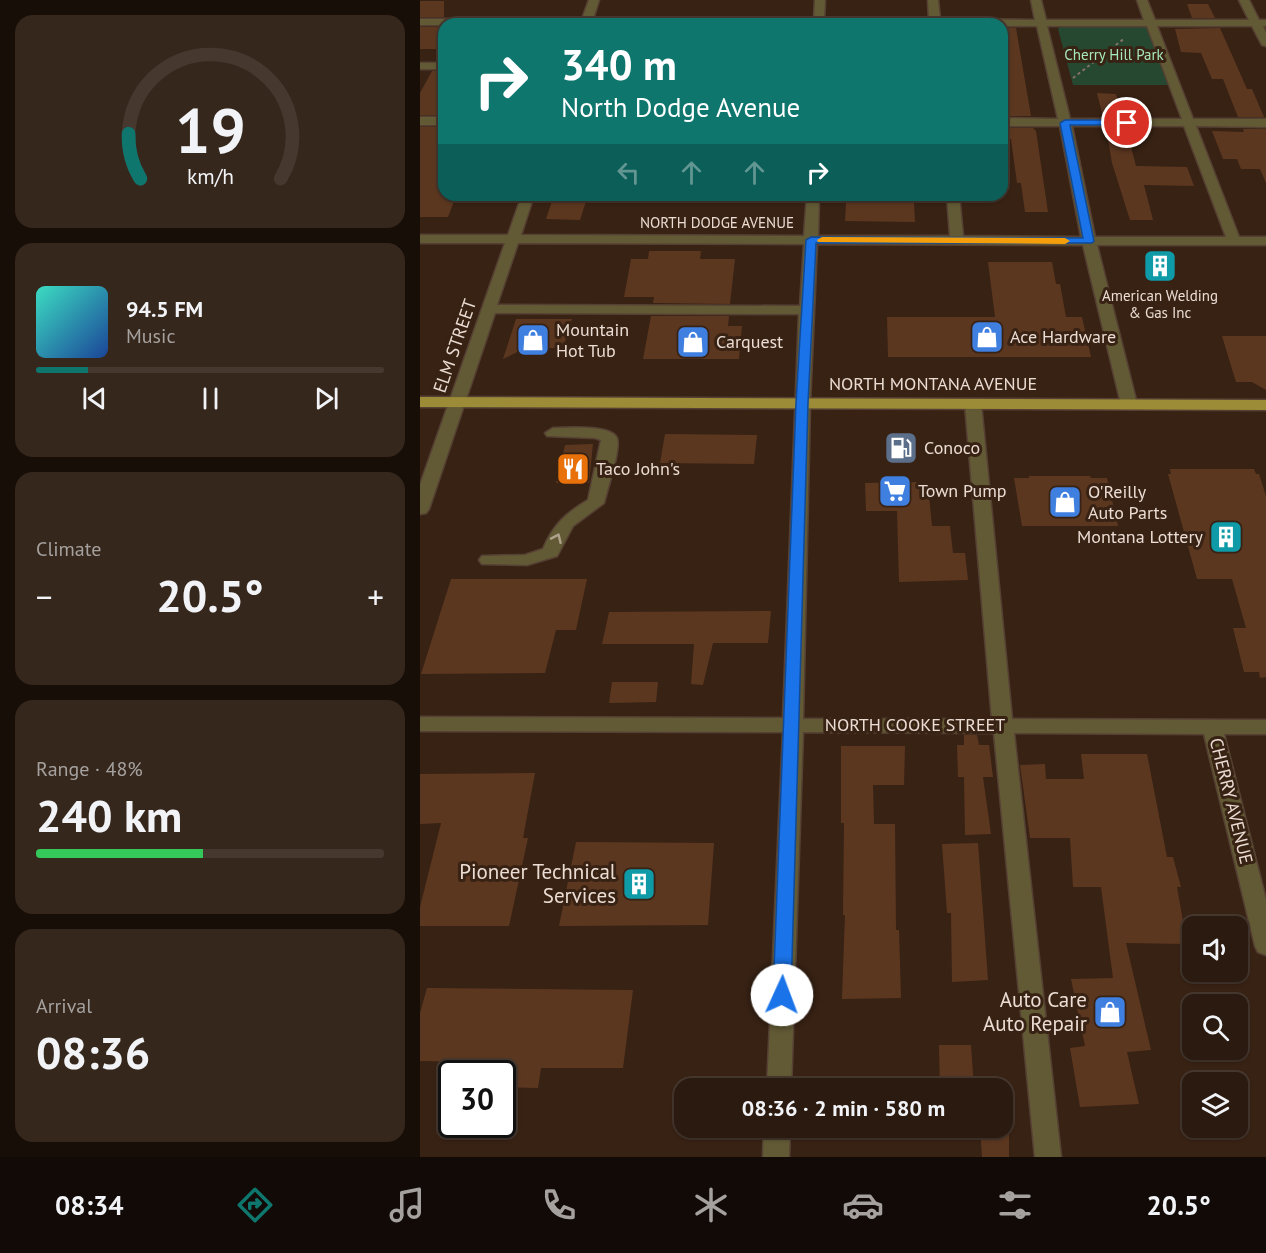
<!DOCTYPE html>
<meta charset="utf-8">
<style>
body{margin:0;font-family:"PT Sans",sans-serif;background:#36271d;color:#f1f3f6;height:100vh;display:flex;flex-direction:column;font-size:22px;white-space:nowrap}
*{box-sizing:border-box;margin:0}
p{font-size:20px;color:#a5a19e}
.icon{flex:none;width:33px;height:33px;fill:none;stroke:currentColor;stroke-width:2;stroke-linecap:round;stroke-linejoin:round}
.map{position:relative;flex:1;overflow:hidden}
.drawer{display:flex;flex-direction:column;gap:15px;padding:15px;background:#170e08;width:420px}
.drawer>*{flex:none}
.guide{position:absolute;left:18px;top:18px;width:570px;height:183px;border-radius:18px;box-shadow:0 2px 4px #0004,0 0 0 2px #46382f;background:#0f766e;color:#fff;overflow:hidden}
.controls{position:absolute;left:762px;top:916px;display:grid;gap:12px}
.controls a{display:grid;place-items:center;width:66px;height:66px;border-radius:12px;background:#2a1a0f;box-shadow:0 2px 4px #0004,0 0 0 2px #46382f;font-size:30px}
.speed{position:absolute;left:18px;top:1060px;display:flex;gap:12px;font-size:30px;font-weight:700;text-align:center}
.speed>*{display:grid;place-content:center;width:78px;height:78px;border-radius:50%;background:#2a1a0f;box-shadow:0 2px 4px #0004,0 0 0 2px #46382f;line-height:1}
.speed .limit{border:3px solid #111;border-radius:9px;background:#fff;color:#111}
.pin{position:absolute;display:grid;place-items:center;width:51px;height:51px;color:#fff;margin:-26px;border:3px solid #fff;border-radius:50%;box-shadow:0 2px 6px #0007}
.me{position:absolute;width:66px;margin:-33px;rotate:2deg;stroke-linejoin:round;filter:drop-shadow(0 0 4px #0008)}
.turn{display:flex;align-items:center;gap:21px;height:126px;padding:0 24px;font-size:27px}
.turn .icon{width:78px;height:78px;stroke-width:2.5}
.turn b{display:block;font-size:42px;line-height:51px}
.lanes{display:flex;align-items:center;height:57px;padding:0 24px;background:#0003;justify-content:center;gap:30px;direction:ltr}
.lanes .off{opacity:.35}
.big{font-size:45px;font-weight:800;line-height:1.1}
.drawer .card{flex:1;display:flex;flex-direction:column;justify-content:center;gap:9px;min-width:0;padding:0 21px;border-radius:18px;background:#36271d}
.drawer .dial{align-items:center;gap:0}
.dial svg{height:156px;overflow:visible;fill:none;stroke:#46382f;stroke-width:7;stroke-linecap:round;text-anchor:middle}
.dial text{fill:#f1f3f6;stroke:none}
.song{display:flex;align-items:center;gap:18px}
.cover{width:72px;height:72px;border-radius:9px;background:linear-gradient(135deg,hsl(170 70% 55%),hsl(220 70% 35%))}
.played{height:6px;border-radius:3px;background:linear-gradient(90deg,#0f766e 15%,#46382f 15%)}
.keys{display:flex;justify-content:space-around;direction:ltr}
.heat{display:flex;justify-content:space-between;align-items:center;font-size:33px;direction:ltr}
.charge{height:9px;border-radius:4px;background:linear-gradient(90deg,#34c759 48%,#46382f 0)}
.trip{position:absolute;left:254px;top:1078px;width:339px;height:60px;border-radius:18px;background:#2a1a0f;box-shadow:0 2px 4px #0004,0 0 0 2px #46382f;font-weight:800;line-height:60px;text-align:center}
.tabs{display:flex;height:96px;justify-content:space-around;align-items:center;background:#110a06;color:#a5a19e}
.tabs .icon{width:42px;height:42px}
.tabs .current{color:#0f766e}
.tabs b{font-size:27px;color:#f1f3f6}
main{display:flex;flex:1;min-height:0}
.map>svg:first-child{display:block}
</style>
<main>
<section class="drawer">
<div class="card dial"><svg viewBox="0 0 100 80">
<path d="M14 69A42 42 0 1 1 86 69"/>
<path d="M14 69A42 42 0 0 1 8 46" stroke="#0f766e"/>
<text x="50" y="56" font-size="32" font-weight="700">19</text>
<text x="50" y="72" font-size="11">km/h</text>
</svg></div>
<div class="card">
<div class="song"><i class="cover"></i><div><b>94.5 FM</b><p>Music</p></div></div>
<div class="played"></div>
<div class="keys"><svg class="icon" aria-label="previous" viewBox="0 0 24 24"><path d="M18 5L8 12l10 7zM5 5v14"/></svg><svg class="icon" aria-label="pause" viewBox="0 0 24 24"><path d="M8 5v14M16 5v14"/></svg><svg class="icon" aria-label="next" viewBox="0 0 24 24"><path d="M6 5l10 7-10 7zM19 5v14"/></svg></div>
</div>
<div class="card"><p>Climate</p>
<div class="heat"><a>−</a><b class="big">20.5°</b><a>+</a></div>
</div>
<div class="card"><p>Range · 48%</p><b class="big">240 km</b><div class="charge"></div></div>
<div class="card"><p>Arrival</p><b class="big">08:36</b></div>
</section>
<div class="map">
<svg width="846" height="1157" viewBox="0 0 846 1157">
<rect width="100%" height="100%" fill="#382214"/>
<!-- green -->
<path fill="#264730" d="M 641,25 L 728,25 L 750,85 L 653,85 L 638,29 Z"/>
<!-- building -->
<path fill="#5c3720" d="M 0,1 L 24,1 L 24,17 L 0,17 Z
M 767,4 L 788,4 L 795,18 L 772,18 Z
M 0,27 L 24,27 L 24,39 L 19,49 L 0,49 Z
M 582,28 L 596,28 L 611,116 L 582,116 Z
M 800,28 L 827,89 L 832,89 L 844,117 L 818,117 L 803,79 L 792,79 L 781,53 L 761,52 L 755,29 Z
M 12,71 L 24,71 L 24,115 L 0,115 L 0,93 Z
M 677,93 L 696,94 L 702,117 L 683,117 Z
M 0,127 L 24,127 L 24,196 L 36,196 L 28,217 L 0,217 Z
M 582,128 L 613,128 L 616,131 L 628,212 L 605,212 L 601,183 L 597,183 L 591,139 L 582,139 Z
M 686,128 L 706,128 L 716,166 L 767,167 L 774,186 L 724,185 L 733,220 L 710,220 L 692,163 Z
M 823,129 L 846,129 L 846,183 L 840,169 L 821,169 L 817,159 L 803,159 L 792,131 L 824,132 Z
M 134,195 L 168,195 L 160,220 L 126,219 Z
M 469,202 L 494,203 L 495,222 L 425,221 L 426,203 Z
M 229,251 L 281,251 L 280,259 L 315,259 L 310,304 L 233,303 L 234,297 L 204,297 L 211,259 L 228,259 Z
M 568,262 L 632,262 L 636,284 L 640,284 L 646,317 L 662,317 L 671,357 L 468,357 L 467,317 L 575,317 Z
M 231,316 L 309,316 L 308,326 L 322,326 L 319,359 L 223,359 Z
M 96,319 L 152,319 L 143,348 L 106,348 L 83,359 Z
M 802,336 L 846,336 L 846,390 L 832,382 L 816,382 Z
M 245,434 L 337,435 L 334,464 L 240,463 Z
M 173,444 L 169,483 L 136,483 L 145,445 Z
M 750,469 L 834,469 L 836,474 L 839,474 L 846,496 L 846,677 L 840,678 L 839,672 L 824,672 L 813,628 L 826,628 L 812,579 L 777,579 L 748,474 L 751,474 Z
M 609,476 L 670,476 L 671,478 L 687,478 L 698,526 L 602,526 L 594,478 L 609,478 Z
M 501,482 L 501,486 L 508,485 L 512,526 L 530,526 L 533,553 L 545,553 L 548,580 L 479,582 L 477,511 L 446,511 L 445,483 Z
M 31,579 L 167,579 L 156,630 L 136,630 L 125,673 L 1,674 Z
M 351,611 L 348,643 L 293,643 L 283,685 L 271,684 L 274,644 L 182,644 L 189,612 Z
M 192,682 L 238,682 L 236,702 L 189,703 Z
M 544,735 L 557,735 L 559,745 L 569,745 L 573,777 L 563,777 L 571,834 L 545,835 L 544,777 L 538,777 L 537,745 L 544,745 Z
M 421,746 L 485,746 L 484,785 L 453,785 L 454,824 L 475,824 L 476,930 L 479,930 L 481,998 L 422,999 L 425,915 L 423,915 L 424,823 L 421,823 Z
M 661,754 L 727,754 L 747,857 L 753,857 L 761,887 L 757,887 L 767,944 L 706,943 L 731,1050 L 707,1052 L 719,1104 L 660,1107 L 650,1048 L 665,1046 L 651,979 L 693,978 L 681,887 L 653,887 L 650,838 L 610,838 L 600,765 L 625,764 L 626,779 L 664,779 Z
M 115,773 L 103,838 L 108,838 L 89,926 L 0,926 L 0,907 L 21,823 L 0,824 L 0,774 Z
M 156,842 L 294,843 L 288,925 L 139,926 Z
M 558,843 L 568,980 L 532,982 L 531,913 L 527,913 L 522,844 Z
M 7,988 L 213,990 L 203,1068 L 121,1068 L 118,1088 L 82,1087 L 82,1074 L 55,1074 L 58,1062 L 0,1061 L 0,1013 Z
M 519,1045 L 551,1045 L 554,1089 L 520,1089 Z
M 560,1128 L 589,1128 L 589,1157 L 562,1157 Z"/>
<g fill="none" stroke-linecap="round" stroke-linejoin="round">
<defs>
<path id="minor" d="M 169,0 L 179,0 L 173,19 L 394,19 L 395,0 L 405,0 L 404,19 L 509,19 L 508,0 L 518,0 L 520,19 L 615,20 L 611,0 L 621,0 L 626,20 L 724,20 L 717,0 L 727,0 L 735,20 L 829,20 L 819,0 L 829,0 L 839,20 L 846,20 L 846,26 L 843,26 L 846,33 L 846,46 L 842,45 L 832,26 L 737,26 L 773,119 L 846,119 L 846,127 L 776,126 L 819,237 L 846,237 L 846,245 L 677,245 L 717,404 L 715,407 L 709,409 L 701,404 L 663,245 L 397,244 L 390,403 L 383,719 L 572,719 L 545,404 L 553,399 L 561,404 L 592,719 L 846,720 L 846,734 L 804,734 L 846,900 L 846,955 L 838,952 L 835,946 L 784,734 L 594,733 L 641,1157 L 615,1157 L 574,733 L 383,732 L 371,1089 L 347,1089 L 363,732 L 0,731 L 0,717 L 363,718 L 379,314 L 75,313 L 9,509 L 6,513 L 0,514 L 0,485 L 85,243 L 0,243 L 0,235 L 88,235 L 102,195 L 114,195 L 101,235 L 384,236 L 387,195 L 399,195 L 398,236 L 530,236 L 527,195 L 539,195 L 543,236 L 661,237 L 640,126 L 582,126 L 582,118 L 638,119 L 617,26 L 582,26 L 582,24 L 0,25 L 0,19 L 162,19 ZM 627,26 L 727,26 L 762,119 L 650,119 ZM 652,126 L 764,126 L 806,237 L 675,237 ZM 98,243 L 384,244 L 380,306 L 77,305 Z
M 0,63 L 24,63 L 24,69 L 0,69 Z
M 0,117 L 24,117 L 24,125 L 0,125 Z
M 133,428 C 146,428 191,424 197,438 C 201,449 187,490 184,503 L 153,526 L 137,556 L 107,565 L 62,564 L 59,560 L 62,556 L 105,555 L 123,549 C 133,525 146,513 168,500 L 181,440 L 175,438 L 127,436 L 125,433 Z
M 344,1128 L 370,1128 L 369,1157 L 343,1157 Z"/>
<path id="major" d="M 0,397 L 846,400 L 846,410 L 0,407 Z"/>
</defs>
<!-- minor casing -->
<use href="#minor" stroke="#554033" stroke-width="3"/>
<!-- major casing -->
<use href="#major" stroke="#554033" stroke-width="3"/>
<!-- path -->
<path stroke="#857266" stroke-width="2" stroke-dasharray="3 3" stroke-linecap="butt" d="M 672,54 L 683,54
M 653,78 L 705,38"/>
<!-- minor -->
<use href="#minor" fill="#625a35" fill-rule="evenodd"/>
<!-- major -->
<use href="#major" fill="#9c8b37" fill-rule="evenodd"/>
</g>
<!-- one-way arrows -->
<defs><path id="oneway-chevron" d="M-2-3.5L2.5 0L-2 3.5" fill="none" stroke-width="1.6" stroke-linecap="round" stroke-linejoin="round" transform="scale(1.5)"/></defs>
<use stroke="#aea28c" href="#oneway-chevron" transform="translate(137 538) rotate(-66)"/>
<!-- route -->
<path fill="#1a73e8" stroke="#114b97" stroke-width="1.5" d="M 645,120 L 707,120 L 711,123 L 707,125 L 650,125 L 674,241 L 672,243 L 396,243 L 388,403 L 371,995 L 369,1001 L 362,1003 L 356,1001 L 353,995 L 376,403 L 386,240 L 391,237 L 663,238 L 640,123 Z"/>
<!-- slow -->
<path fill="#f59e0b" d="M 402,237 L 645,238 L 650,241 L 645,244 L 398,242 L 397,240 Z"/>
<!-- icons -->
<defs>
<symbol id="building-square" viewBox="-11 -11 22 22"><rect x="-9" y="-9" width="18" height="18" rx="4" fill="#0f9aa8" stroke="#382214"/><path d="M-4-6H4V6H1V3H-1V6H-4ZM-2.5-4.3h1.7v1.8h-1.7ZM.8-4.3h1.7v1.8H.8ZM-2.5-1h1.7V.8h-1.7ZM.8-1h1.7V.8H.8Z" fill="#fff"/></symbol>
<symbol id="shop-square" viewBox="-11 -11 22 22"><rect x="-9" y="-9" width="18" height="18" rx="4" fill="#3f7fe0" stroke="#382214"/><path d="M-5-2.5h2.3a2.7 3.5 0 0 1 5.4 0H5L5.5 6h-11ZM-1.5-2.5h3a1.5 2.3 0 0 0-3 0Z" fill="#fff"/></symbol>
<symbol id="fuel-square" viewBox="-11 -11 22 22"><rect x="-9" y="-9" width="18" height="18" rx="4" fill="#5c6f8a" stroke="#382214"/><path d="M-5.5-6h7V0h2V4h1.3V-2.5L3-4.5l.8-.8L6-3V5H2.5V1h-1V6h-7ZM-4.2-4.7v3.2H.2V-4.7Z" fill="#fff"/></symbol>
<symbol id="restaurant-square" viewBox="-11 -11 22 22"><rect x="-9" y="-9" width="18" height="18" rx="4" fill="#e8710a" stroke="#382214"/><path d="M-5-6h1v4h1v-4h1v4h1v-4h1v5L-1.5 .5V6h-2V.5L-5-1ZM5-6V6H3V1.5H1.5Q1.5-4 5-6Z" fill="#fff"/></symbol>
<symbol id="supermarket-square" viewBox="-11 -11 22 22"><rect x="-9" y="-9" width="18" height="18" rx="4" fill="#3f7fe0" stroke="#382214"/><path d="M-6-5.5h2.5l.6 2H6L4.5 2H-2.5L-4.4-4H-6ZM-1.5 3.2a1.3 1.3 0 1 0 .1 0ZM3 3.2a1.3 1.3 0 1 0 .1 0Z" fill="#fff"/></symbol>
</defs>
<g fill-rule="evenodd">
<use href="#building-square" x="721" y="247" width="38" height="38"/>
<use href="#shop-square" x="548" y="318" width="38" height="38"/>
<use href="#shop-square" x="94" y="321" width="38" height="38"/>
<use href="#shop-square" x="254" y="323" width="38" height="38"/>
<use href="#fuel-square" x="462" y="429" width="38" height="38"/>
<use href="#restaurant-square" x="134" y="450" width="38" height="38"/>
<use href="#supermarket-square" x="456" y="472" width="38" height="38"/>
<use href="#shop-square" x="626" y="483" width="38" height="38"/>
<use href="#building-square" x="787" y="518" width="38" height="38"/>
<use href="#building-square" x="200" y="865" width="38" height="38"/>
<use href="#shop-square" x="671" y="993" width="38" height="38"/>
</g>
<g text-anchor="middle" stroke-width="6" stroke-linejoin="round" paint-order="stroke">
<!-- far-park labels -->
<g font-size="15" fill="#a5e8b9" stroke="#382214">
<text x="694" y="60">Cherry Hill Park</text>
</g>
<!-- far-street labels -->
<g font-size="15" fill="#ecddd4" stroke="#382214">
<text x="297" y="228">NORTH DODGE AVENUE</text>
</g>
<!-- far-poi labels -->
<g font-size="15" fill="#ecddd4" stroke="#382214">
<text x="740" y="301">American Welding<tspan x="740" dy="17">&amp; Gas Inc</tspan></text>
</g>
<!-- poi labels -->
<g font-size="18" fill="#ecddd4" stroke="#382214" text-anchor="start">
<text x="136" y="336">Mountain<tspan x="136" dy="21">Hot Tub</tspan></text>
<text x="590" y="343">Ace Hardware</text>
<text x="296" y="348">Carquest</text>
<text x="504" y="454">Conoco</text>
<text x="176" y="475">Taco John's</text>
<text x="498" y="497">Town Pump</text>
<text x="668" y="498">O'Reilly<tspan x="668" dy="21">Auto Parts</tspan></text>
<text x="783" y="543" text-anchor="end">Montana Lottery</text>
</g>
<!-- street labels -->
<g font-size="18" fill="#ecddd4" stroke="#382214">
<text transform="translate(35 346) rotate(-71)" y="6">ELM STREET</text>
<text x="513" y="390">NORTH MONTANA AVENUE</text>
<text x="495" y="731">NORTH COOKE STREET</text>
<text transform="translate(811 801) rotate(76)" y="6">CHERRY AVENUE</text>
</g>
<!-- near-poi labels -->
<g font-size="21" fill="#ecddd4" stroke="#382214" text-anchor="end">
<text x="196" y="879">Pioneer Technical<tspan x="196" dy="24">Services</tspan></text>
<text x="667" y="1007">Auto Care<tspan x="667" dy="24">Auto Repair</tspan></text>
</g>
</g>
</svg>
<div class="controls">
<a><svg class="icon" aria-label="sound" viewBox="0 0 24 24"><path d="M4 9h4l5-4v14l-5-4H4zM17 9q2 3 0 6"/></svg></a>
<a><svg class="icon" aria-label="search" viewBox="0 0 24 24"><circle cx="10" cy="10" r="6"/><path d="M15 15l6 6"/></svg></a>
<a><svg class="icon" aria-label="layers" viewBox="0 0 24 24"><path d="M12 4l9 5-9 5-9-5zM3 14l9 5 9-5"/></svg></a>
</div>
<div class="speed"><div class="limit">30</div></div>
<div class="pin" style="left:707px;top:123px;background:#d93025"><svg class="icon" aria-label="arrive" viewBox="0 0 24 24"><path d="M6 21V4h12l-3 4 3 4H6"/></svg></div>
<svg class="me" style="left:362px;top:995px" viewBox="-20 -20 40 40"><circle r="19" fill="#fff"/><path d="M0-13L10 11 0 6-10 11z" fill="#1a73e8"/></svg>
<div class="trip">08:36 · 2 min · 580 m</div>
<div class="guide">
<div class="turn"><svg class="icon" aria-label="right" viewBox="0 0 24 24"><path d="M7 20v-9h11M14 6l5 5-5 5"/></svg><div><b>340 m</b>North Dodge Avenue</div></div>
<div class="lanes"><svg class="icon off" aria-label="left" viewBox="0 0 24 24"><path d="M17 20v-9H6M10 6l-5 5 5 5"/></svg><svg class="icon off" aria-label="ahead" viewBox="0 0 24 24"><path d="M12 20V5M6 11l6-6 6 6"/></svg><svg class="icon off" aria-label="ahead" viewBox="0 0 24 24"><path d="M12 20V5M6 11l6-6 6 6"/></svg><svg class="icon" aria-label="right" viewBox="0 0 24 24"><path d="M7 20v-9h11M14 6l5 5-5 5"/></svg></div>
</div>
</div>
</main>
<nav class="tabs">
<b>08:34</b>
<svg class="icon current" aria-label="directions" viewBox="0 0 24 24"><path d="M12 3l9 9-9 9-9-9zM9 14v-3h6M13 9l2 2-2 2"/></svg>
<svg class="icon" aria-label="music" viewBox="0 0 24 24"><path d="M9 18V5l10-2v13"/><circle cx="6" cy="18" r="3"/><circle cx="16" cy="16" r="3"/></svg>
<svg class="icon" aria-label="phone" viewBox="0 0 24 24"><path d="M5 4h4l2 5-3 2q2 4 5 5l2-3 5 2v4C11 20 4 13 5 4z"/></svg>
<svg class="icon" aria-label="climate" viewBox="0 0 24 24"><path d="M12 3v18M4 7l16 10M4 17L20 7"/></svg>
<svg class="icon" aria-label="car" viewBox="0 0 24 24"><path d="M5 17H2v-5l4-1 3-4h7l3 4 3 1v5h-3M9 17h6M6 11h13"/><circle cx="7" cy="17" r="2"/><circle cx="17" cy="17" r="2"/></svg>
<svg class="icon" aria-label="filters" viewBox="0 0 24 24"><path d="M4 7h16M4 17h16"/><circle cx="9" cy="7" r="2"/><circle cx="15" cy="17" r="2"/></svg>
<b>20.5°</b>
</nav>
